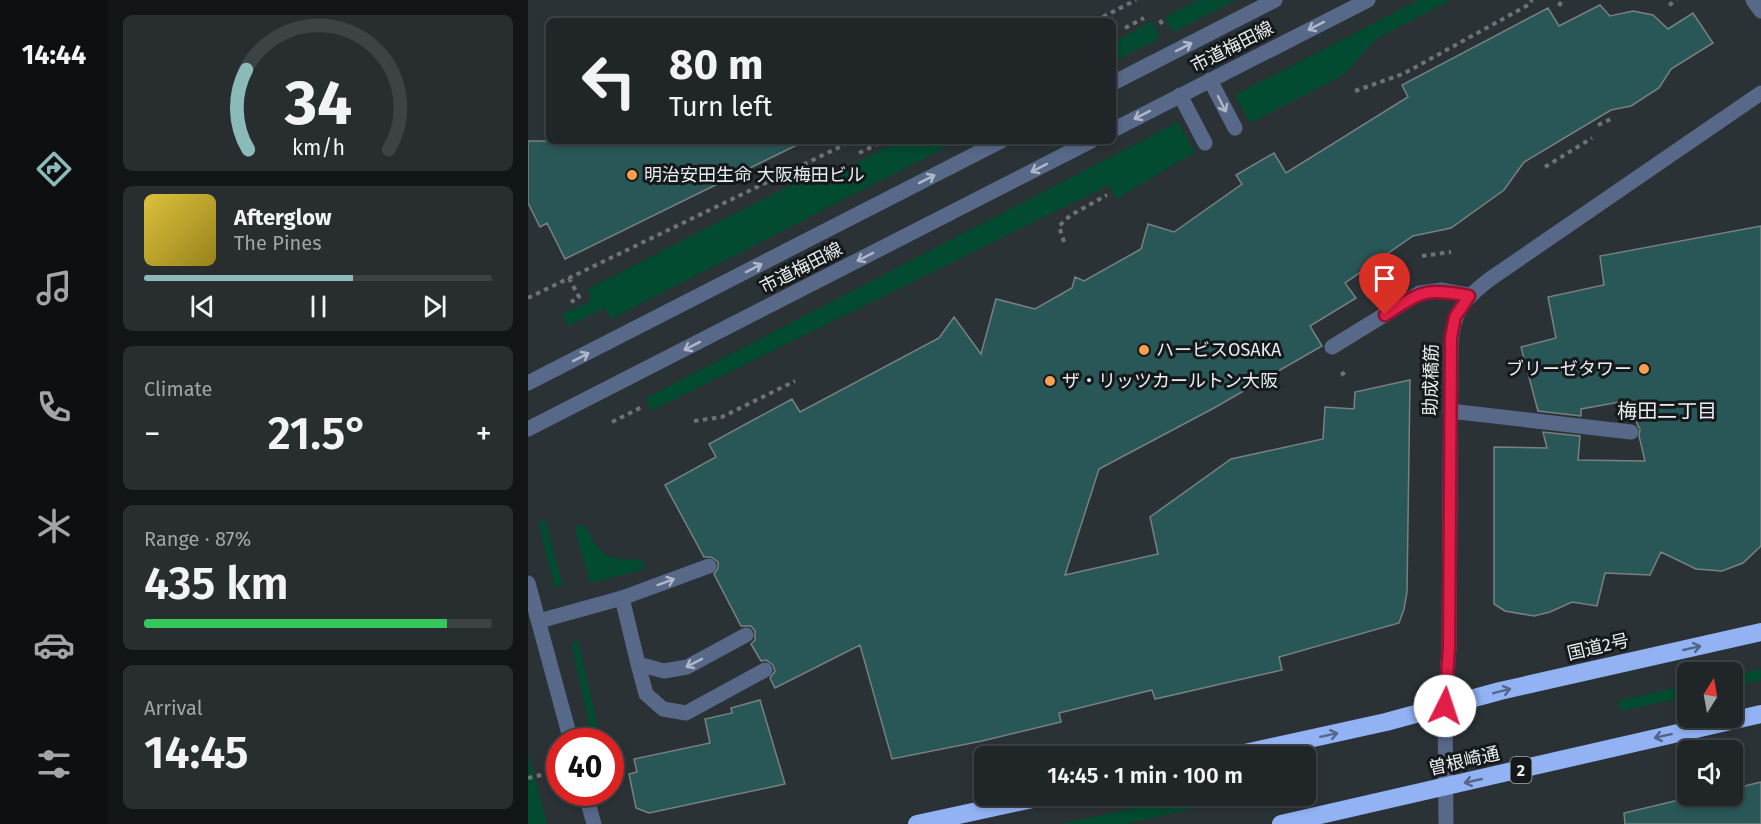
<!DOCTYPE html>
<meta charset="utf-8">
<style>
body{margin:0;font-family:"Fira Sans","Noto Sans JP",sans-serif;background:#282e30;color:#f1f3f6;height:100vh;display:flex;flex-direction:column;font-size:22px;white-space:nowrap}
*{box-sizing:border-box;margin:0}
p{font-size:20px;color:#a2a5a8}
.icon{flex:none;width:33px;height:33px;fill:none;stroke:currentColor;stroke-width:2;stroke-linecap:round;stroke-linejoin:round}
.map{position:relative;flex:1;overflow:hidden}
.panel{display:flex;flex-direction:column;gap:15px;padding:15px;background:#121516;width:420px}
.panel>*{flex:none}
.hud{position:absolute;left:18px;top:18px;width:570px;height:126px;border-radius:9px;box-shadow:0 3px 9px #0003,0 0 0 2px #3d4345;background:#202628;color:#f1f3f6;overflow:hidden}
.needle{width:39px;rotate:11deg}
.buttons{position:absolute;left:1149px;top:662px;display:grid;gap:12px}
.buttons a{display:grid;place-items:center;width:66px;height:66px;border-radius:9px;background:#202628;box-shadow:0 3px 9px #0003,0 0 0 2px #3d4345;font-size:30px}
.speed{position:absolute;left:18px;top:728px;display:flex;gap:12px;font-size:30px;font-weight:700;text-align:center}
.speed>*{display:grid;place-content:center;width:78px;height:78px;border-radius:50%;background:#202628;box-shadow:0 3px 9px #0003,0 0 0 2px #3d4345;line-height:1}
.speed .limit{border:9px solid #d22;background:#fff;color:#111}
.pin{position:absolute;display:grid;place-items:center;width:51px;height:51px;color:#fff;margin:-62px -26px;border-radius:50% 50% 50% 0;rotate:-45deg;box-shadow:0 0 6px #0007}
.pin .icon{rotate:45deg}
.me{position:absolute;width:66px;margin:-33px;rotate:4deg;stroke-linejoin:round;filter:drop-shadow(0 0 4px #0008)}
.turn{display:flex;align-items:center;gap:21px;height:126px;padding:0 24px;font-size:27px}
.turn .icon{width:78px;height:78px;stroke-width:2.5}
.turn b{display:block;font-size:42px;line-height:51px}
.big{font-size:45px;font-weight:600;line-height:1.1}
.panel .tile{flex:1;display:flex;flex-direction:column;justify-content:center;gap:9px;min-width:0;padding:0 21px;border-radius:9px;background:#282e30}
.panel .dial{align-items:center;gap:0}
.dial svg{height:156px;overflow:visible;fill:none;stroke:#3d4345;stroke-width:7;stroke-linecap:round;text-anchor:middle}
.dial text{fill:#f1f3f6;stroke:none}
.song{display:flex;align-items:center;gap:18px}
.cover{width:72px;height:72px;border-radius:9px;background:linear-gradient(135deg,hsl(50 70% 55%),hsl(50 70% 35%))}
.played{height:6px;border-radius:3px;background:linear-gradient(90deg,#8bbbb9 60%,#3d4345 60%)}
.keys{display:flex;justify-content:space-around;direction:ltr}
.heat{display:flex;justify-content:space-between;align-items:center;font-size:33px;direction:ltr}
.charge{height:9px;border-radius:4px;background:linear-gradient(90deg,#34c759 87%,#3d4345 0)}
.trip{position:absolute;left:446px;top:746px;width:342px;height:60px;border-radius:9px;background:#202628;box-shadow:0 3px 9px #0003,0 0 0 2px #3d4345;font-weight:600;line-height:60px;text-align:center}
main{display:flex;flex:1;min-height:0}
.menu{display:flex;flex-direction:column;width:108px;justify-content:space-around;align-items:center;background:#0d0f10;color:#a2a5a8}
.menu .icon{width:42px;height:42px}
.menu .on{color:#8bbbb9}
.menu b{font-size:27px;color:#f1f3f6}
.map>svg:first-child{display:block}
</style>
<main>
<nav class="menu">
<b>14:44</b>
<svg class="icon on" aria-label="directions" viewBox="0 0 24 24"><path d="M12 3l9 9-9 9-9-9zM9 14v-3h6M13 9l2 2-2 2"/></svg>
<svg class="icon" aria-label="music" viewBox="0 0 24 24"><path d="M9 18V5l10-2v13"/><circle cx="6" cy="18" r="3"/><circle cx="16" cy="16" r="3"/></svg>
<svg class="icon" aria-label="phone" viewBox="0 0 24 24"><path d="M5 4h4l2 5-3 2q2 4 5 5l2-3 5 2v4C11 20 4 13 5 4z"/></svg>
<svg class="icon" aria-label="climate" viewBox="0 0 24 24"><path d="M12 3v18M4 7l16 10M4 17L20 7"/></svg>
<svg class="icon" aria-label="car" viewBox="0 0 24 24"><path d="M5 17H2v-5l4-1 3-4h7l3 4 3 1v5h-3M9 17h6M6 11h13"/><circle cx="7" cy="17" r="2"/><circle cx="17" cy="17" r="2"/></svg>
<svg class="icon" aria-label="filters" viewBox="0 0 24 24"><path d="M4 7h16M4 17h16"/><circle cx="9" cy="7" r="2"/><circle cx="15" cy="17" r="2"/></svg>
</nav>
<section class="panel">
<div class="tile dial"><svg viewBox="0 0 100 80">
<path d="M14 69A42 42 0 1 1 86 69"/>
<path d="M14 69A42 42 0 0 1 13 28" stroke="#8bbbb9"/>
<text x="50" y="56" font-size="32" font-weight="700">34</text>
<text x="50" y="72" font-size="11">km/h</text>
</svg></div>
<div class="tile">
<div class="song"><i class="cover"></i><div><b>Afterglow</b><p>The Pines</p></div></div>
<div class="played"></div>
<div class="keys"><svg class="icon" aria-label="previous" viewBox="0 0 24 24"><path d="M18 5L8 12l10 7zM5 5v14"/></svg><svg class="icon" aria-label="pause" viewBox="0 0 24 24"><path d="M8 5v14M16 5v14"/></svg><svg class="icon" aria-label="next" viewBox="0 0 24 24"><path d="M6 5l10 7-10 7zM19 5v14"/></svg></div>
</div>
<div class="tile"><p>Climate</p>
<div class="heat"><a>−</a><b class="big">21.5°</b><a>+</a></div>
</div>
<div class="tile"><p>Range · 87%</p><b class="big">435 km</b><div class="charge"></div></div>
<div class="tile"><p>Arrival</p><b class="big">14:45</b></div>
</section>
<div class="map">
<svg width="1233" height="824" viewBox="0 0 1233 824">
<rect width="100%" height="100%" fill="#2b3236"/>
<!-- green -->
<path fill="#024a30" d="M 671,0 L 708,0 L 646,32 L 637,17 Z
M 891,0 L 923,0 L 848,39 L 816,75 L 722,123 L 707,95 Z
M 624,21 L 632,38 L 585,62 L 585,43 Z
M 650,122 L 667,152 L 588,199 L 581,185 L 123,411 L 118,398 Z
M 371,141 L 430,141 L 83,319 L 77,308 L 40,326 L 34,314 L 63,301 L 60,289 L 300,166 L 307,174 Z
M 17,520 L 35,585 L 27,588 L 10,522 Z
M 51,524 L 57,526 C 66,542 73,559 94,559 C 103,559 109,558 117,563 L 114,570 L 62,583 L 47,529 Z
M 50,641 L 73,741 L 65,741 L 43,643 Z
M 1233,669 L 1233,680 L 1205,687 L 1205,675 Z
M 1159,685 L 1159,697 L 1092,711 L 1090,701 Z
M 0,752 L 19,824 L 0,824 Z
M 668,795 L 725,795 L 598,824 L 532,824 Z"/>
<!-- building -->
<path fill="#295757" stroke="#778181" stroke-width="1.5" d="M 1072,5 L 1082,16 L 1105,11 L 1125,15 L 1140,29 L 1165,13 L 1185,43 L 1143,69 L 1131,88 L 1103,106 L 1083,110 L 996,162 L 976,190 L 923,228 L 885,236 L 817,283 L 828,298 L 782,326 L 794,346 L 686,408 L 571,469 L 537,575 L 630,554 L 622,517 L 703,459 L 795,439 L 797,407 L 826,409 L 827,392 L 882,380 L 879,592 L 876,609 L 871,623 L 751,657 L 754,670 L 627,699 L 624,690 L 531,713 L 533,722 L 454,741 L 364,759 L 332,645 L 247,688 L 242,678 L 247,671 L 245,665 L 238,660 L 233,661 L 223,644 L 227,640 L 227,631 L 223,626 L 213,626 L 186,574 L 190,568 L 190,562 L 183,557 L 176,557 L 137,485 L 188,457 L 181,444 L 264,399 L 272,412 L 411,338 L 426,317 L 453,354 L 468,299 L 507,309 L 544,288 L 547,277 L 556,281 L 613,249 L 620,224 L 646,232 L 714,184 L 708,175 L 746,153 L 758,173 L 880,97 L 874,85 L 1020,8 L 1031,26 Z
M 0,141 L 277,141 L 37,259 L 19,223 L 12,227 L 0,203 Z
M 1233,226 L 1233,546 L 1215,563 L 1194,571 L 1168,569 L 1133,552 L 1122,575 L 1077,573 L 1069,606 L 1044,602 L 1022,612 L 1006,616 L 977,611 L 966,604 L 966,447 L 1019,448 L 1015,432 L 1052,436 L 1050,460 L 1117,461 L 1111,436 L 1112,429 L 1109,424 L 1103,400 L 1053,409 L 1053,416 L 1010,411 L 993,347 L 1028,338 L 1020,297 L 1076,285 L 1072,256 Z
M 232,700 L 257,784 L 121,813 L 108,808 L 101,774 L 109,772 L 106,759 L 182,743 L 177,719 L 204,713 L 203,708 Z
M 1233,782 L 1233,824 L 1097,824 L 1096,813 L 1172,795 L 1204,795 L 1204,789 Z"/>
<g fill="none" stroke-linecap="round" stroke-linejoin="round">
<!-- path -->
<path stroke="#6c7276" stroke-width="4" stroke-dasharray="4.5 4.5" stroke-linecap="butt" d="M 1141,5 L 1149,0
M 1031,6 L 1034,0
M 632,20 L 636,28
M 567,21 L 608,0
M 597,28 L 616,18
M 827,91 L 875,74 L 1002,4 L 1004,0
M 1070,125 L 1083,119
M 331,153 L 356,141
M 1017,167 L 1064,138
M 536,242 L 531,226 L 543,215 L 579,195
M 894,256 L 923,252
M 41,278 L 51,297 L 43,302
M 0,298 L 324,141
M 813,375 L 820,370
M 166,421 L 194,417 L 267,381
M 84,422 L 116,406
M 0,778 L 18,774"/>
<!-- minor -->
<path stroke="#576889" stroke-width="15" d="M 1225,0 L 1233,11
M 682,80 L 707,128
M 585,83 L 747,0
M 652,95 L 677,143
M 585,130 L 840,0
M 804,347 L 892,293 L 914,290 L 941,295
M 0,383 L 473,141
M 922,411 L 1103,432
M 0,429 L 563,141
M 0,583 L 43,741
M 94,598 L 110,664 L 136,671 L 159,667 L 218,635
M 11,621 L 94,598 L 181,566
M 110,664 L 118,694 L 135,709 L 158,713 L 237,670
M 57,792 L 66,824
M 918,824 L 917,706 L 921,648 L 923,347 C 924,312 936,299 962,279 L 1233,93"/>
<!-- highway -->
<path stroke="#92b2f4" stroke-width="18" d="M 703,756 L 858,722 L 972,691 L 1233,632
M 389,824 L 523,795
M 753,824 L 1233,714"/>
</g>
<!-- one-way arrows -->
<defs><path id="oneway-shaft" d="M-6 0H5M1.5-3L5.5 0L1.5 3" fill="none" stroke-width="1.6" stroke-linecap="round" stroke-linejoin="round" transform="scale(1.5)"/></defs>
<g stroke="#aeb8c6">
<use href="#oneway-shaft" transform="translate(788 26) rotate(153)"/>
<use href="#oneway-shaft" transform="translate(656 47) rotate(-27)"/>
<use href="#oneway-shaft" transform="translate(694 104) rotate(63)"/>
<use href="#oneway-shaft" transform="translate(614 115) rotate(153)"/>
<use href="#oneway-shaft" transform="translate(511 168) rotate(153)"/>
<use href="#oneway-shaft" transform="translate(399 179) rotate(-27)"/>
<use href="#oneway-shaft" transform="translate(337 257) rotate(153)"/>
<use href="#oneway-shaft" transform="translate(226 268) rotate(-27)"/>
<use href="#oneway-shaft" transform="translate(164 346) rotate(153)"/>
<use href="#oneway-shaft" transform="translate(53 357) rotate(-27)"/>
<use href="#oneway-shaft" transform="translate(138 582) rotate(-20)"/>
<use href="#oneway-shaft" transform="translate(166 663) rotate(153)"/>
</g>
<g stroke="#546688">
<use href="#oneway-shaft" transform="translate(1164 648) rotate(-13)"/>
<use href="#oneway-shaft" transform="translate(974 691) rotate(-14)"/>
<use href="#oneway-shaft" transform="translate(801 735) rotate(-12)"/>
<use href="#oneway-shaft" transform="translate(1135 736) rotate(167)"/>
<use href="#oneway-shaft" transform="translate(945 781) rotate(167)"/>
</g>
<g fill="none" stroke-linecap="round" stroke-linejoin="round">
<defs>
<path id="route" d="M 857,315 C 893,292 897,287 941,296 L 927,317 L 923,338 L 921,648 L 917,706"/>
</defs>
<!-- route casing -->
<use href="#route" stroke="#92132f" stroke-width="15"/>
<!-- route -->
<use href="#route" stroke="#e11d48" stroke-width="10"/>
</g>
<!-- markers -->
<g fill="#fa9f50" stroke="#16191b" stroke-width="2">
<circle cx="104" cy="175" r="6"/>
<circle cx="616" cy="350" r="6"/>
<circle cx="1116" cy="369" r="6"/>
<circle cx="522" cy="381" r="6"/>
</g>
<g text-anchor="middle" stroke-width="6" stroke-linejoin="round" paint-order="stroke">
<!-- shield labels -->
<rect fill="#16191b" stroke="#a9adaf" stroke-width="1.5" x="982.5" y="757" width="21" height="26" rx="4.5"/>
<g font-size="16" font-weight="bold" fill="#e8edef">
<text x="993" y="776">2</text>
</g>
<!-- street labels -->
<g font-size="18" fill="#e8edef" stroke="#16191b">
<text transform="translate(704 47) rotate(-27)" y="6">市道梅田線</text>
<text transform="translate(273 268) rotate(-27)" y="6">市道梅田線</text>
<text transform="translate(903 380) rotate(-89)" y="6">助成橋筋</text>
<text transform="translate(1070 647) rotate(-13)" y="6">国道2号</text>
<text transform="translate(936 761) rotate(-13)" y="6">曽根崎通</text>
</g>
<!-- poi labels -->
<g font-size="18" fill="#e8edef" stroke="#16191b" text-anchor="start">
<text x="116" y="181">明治安田生命 大阪梅田ビル</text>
<text x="628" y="356">ハービスOSAKA</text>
<text x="1104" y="375" text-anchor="end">ブリーゼタワー</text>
<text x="534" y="387">ザ・リッツカールトン大阪</text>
</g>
<!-- neighbourhood labels -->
<g font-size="20" fill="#e8edef" stroke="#16191b">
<text x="1139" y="418">梅田二丁目</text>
</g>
</g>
</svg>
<div class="buttons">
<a><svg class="needle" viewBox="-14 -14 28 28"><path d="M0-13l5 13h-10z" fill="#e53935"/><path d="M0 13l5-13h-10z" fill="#a2a5a8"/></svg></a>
<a><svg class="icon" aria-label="sound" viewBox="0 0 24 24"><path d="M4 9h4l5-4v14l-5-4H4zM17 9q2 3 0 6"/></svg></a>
</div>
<div class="speed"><div class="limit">40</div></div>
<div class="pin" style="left:857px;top:315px;background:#d93025"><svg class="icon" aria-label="arrive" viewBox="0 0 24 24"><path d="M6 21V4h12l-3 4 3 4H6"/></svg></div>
<svg class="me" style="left:917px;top:706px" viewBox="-20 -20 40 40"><circle r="19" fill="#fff"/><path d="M0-13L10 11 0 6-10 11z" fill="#e11d48"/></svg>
<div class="trip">14:45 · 1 min · 100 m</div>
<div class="hud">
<div class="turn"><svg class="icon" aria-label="left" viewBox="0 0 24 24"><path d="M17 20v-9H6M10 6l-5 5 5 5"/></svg><div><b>80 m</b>Turn left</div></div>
</div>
</div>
</main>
